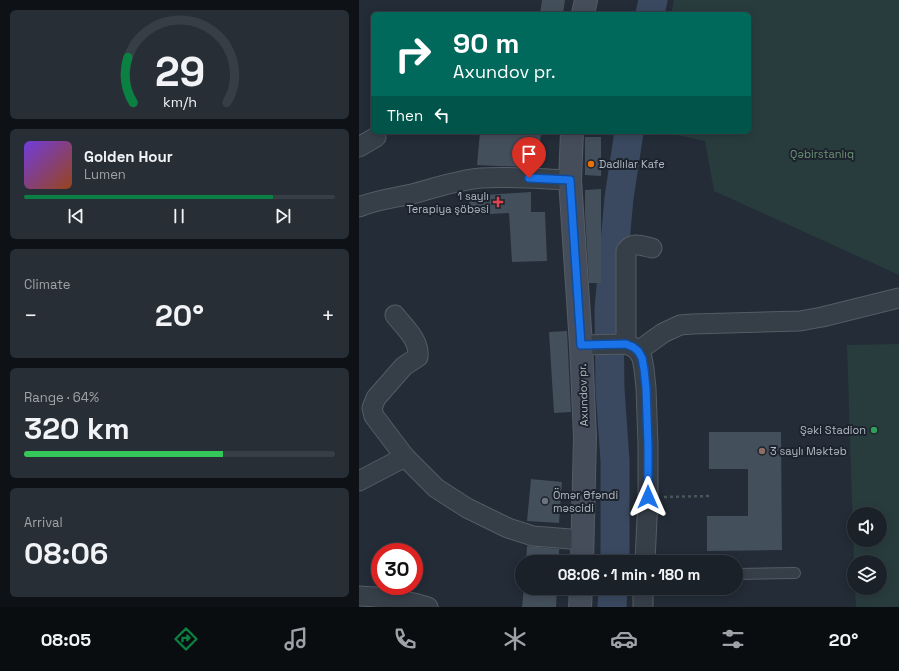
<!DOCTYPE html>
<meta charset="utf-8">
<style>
body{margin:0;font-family:"Space Grotesk",sans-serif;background:#272e35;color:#f1f3f6;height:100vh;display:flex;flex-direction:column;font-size:15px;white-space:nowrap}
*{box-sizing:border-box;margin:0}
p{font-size:13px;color:#9fa3a8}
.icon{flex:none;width:22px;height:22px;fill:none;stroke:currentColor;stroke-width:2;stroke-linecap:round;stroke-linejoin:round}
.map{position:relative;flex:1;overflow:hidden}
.panel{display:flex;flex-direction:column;gap:10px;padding:10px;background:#0e1217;width:359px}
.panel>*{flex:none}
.hud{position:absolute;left:12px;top:12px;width:380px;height:122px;border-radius:6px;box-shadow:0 2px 10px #0003,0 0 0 1px #383e46;background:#00695c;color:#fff;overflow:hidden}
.controls{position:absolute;left:488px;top:507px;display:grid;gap:8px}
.controls a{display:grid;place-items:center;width:40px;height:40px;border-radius:50%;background:#1a2129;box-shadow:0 2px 10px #0003,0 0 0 1px #383e46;font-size:20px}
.speed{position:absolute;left:12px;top:543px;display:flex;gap:8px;font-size:20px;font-weight:700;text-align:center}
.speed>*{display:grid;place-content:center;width:52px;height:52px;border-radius:50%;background:#1a2129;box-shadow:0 2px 10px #0003,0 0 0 1px #383e46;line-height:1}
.speed .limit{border:6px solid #d22;background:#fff;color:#111}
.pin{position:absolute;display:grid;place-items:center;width:34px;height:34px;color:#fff;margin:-41px -17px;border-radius:50% 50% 50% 0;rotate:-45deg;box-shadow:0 0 4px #0007}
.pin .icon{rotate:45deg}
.me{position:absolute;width:44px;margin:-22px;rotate:0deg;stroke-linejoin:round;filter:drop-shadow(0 0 3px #0008)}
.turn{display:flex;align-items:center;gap:14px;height:84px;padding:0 16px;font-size:18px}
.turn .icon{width:52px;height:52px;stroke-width:2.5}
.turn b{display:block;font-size:28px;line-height:34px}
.then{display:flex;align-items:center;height:38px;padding:0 16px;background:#0003;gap:8px;font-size:15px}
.big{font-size:30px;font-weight:700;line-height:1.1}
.panel .tile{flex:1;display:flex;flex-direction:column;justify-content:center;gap:6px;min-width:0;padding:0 14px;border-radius:6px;background:#272e35}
.panel .dial{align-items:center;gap:0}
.dial svg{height:104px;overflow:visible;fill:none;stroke:#383e46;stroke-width:7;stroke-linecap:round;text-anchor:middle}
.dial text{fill:#f1f3f6;stroke:none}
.song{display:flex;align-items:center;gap:12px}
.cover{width:48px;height:48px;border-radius:6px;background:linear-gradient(135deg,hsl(260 70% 55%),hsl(20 70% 35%))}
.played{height:4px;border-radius:2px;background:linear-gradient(90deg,#0b8043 80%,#383e46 80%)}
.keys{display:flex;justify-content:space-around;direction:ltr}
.heat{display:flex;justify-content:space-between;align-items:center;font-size:22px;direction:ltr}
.charge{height:6px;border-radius:3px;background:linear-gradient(90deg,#34c759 64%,#383e46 0)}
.trip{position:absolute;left:156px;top:555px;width:228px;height:40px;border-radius:20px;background:#1a2129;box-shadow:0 2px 10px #0003,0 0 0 1px #383e46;font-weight:700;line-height:40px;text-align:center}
.dock{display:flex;height:64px;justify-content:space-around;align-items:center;background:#0a0d10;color:#9fa3a8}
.dock .icon{width:28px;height:28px}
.dock .on{color:#0b8043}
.dock b{font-size:18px;color:#f1f3f6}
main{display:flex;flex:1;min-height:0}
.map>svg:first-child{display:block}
</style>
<main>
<section class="panel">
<div class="tile dial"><svg viewBox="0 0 100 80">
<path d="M14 69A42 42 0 1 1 86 69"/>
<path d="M14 69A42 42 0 0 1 10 34" stroke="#0b8043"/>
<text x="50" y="56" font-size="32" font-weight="700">29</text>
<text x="50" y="72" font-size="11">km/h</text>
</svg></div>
<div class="tile">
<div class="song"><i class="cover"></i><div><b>Golden Hour</b><p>Lumen</p></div></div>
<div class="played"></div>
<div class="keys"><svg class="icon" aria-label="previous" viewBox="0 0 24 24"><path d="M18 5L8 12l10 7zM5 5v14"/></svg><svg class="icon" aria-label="pause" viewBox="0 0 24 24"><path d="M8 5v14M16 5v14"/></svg><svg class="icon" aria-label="next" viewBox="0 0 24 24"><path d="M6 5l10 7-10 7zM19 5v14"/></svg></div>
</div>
<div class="tile"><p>Climate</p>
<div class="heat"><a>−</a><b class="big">20°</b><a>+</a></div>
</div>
<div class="tile"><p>Range · 64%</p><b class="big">320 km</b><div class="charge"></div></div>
<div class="tile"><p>Arrival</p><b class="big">08:06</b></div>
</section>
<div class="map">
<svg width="540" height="607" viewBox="0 0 540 607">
<rect width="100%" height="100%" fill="#232c37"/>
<!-- green -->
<path fill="#293c3d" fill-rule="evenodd" d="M 315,0 L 540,0 L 540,275 L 355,191 L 346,141 L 304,132 L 390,132 L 390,14 L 312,14 Z
M 540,344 L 540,607 L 497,607 L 496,588 L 521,588 L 521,562 L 495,562 L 488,345 ZM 495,514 L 521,514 L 521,540 L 495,540 Z"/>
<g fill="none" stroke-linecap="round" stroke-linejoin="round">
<!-- river -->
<path stroke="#3a4960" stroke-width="29" d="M 291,14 L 294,0
M 256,562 L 256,461 L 251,389 L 250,309 L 260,198 L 270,132
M 253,607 L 254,588"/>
</g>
<!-- building -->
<path fill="#444f5c" d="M 183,0 L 206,0 L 204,14 L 181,14 Z
M 121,132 L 136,132 L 169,135 L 169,132 L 182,132 L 179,167 L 138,166 L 118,165 Z
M 226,137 L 242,137 L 242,176 L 226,175 Z
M 242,189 L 242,283 L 230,283 L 226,213 L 226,190 Z
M 172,192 L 172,212 L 186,212 L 188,261 L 153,262 L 150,213 L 111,215 L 110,196 Z
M 208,331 L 212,412 L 195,413 L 190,332 Z
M 350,432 L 422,432 L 423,550 L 348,551 L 348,516 L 389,516 L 389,469 L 350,469 Z
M 172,479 L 203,482 L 200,523 L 168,521 Z
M 168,546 L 200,549 L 200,562 L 167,562 Z
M 165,588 L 198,588 L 197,607 L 163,607 Z"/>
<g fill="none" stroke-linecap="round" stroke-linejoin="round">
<defs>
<path id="lane" d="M 377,574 L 436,573"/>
<path id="street" d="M 0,147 L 17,137
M 0,207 C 17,200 35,198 53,194 C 76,188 98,180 122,178 C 151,176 181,179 211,180
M 36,315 C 45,327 61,340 59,357 L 45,366 L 17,398 L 13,408 L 15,416 L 46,457 L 77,488 L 108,508 L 149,528 L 174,536 L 224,540
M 267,344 L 267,251 C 274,241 283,246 293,248
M 222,345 L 267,344 L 274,347 L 279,351 L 283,358 L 285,369 L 287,388 L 289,445 L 289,497 L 286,562
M 279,351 L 304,333 L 321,325 L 334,324 L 441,321 L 463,317 L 540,298
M 0,481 L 46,457
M 0,596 C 24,597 47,600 69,607
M 284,607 L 284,588"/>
<path id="secondary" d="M 224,14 L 227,0
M 213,132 L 211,180 L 222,345 L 226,437 L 223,562
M 221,607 L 222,588"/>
</defs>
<!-- lane casing -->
<use href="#lane" stroke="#545c66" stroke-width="12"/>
<!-- street casing -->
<use href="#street" stroke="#545c66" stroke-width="21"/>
<!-- secondary casing -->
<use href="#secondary" stroke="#545c66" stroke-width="24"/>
<!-- path -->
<path stroke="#47575a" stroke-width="2.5" stroke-dasharray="3 3" stroke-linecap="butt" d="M 305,497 L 350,496"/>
<!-- lane -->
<use href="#lane" stroke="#363e48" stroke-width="10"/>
<!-- street -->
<use href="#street" stroke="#363e48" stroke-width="19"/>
<!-- secondary -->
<use href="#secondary" stroke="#454d5b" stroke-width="22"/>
</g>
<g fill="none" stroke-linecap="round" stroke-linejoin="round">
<defs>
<path id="route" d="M 170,178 L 211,180 L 222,345 L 267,344 L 274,347 L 279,351 L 283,358 L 285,369 L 287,388 L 289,445 L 289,497"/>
</defs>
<!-- route casing -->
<use href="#route" stroke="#114b97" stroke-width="10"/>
<!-- route -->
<use href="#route" stroke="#1a73e8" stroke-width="7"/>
</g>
<!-- markers -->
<circle fill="#e8710a" stroke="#1c232d" stroke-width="1.5" cx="232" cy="164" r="4"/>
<path fill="#e0444e" stroke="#1c232d" stroke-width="1.5" d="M137 196h4v4h4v4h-4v4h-4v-4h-4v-4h4z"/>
<circle fill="#2e9e5b" stroke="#1c232d" stroke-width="1.5" cx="515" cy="430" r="4"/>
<circle fill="#8d6e63" stroke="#1c232d" stroke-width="1.5" cx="403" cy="451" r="4"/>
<circle fill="#6b7280" stroke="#1c232d" stroke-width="1.5" cx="186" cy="501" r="4"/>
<g text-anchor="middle" stroke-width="4" stroke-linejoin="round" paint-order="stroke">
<!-- park labels -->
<g font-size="11" fill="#6b9374" stroke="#1c232d">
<text x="463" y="158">Qəbirstanlıq</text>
</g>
<!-- poi labels -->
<g font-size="11" fill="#b1b9c4" stroke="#1c232d" text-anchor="start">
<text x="240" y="168">Dadlılar Kafe</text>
<text x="130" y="200" text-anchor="end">1 saylı<tspan x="130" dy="13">Terapiya şöbəsi</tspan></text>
<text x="507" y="434" text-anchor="end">Şəki Stadion</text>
<text x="411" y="455">3 saylı Məktəb</text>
<text x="194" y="499">Ömər Əfəndi<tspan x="194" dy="13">məscidi</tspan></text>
</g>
<!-- street labels -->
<g font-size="11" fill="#b1b9c4" stroke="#1c232d">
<text transform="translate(224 395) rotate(-92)" y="4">Axundov pr.</text>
</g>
</g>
</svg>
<div class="controls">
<a><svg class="icon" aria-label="sound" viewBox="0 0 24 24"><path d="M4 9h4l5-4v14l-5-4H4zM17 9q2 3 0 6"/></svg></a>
<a><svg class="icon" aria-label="layers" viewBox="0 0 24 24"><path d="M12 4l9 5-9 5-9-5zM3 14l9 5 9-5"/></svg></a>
</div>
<div class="speed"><div class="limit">30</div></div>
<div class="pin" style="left:170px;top:178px;background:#d93025"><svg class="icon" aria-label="arrive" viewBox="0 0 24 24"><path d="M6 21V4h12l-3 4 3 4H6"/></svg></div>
<svg class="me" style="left:289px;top:497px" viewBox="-20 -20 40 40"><path d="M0-17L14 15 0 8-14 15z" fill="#1a73e8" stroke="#fff" stroke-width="4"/></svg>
<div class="trip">08:06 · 1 min · 180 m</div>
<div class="hud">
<div class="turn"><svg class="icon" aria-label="right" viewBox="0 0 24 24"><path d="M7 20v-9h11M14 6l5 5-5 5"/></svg><div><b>90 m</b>Axundov pr.</div></div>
<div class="then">Then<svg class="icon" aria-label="left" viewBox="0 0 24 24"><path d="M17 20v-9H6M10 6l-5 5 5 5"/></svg></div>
</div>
</div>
</main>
<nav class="dock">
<b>08:05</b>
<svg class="icon on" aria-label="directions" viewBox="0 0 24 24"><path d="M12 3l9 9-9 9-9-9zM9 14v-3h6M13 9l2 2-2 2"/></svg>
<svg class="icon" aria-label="music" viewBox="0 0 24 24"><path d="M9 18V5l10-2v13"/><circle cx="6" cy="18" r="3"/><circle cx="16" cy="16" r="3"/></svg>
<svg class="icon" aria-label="phone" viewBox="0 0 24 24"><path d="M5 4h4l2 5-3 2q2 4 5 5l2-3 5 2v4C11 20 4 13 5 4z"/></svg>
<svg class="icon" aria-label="climate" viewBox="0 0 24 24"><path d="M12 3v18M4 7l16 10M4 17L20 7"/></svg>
<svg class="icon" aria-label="car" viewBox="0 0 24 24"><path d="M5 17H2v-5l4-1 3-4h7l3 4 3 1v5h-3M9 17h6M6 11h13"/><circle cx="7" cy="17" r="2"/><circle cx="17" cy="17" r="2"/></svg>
<svg class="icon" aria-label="filters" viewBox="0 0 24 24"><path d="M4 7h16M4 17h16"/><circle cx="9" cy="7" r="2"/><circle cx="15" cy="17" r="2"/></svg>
<b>20°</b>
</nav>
